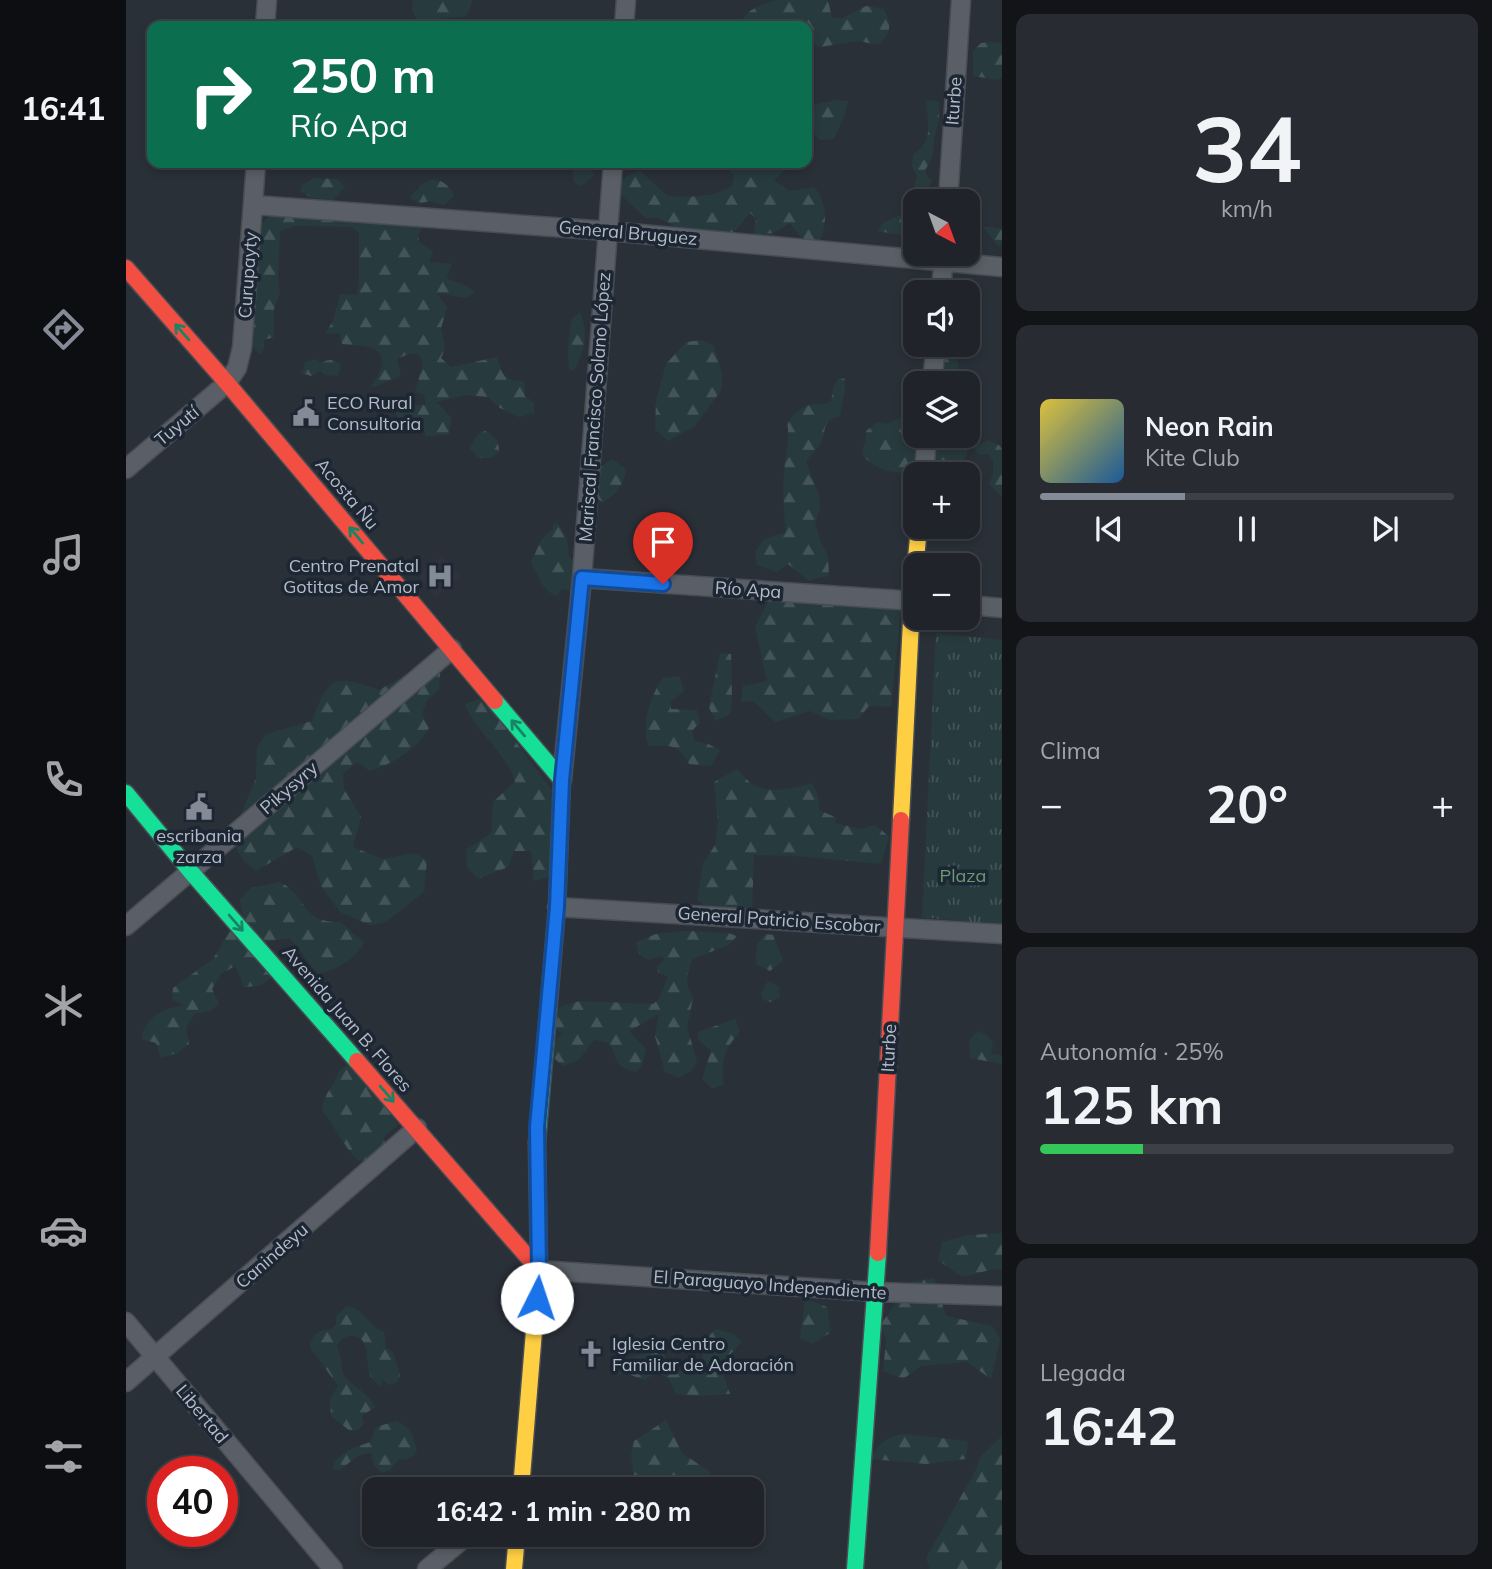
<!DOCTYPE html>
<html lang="es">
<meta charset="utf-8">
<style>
body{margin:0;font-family:Mulish,sans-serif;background:#282c32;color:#f1f3f6;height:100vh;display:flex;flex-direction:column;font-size:26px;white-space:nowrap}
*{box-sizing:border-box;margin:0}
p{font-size:23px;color:#a2a4a8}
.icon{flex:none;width:38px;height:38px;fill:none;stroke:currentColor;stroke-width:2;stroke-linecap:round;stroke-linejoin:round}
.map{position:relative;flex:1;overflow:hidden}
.details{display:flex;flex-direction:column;gap:14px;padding:14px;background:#121417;width:490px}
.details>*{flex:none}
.guide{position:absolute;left:21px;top:21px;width:665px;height:147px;border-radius:14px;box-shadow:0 4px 10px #0003,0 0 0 2px #3d4147;background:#0b6e4f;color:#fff;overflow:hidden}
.needle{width:46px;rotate:139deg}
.buttons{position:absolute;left:777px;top:189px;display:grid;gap:14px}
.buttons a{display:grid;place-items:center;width:77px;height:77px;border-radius:14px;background:#20242a;box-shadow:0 4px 10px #0003,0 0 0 2px #3d4147;font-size:35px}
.speed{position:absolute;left:21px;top:1456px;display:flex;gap:14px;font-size:35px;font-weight:700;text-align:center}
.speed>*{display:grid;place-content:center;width:91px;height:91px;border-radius:50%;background:#20242a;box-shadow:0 4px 10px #0003,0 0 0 2px #3d4147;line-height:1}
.speed .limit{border:10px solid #d22;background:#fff;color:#111}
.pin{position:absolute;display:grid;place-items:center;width:60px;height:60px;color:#fff;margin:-72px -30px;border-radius:50% 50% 50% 0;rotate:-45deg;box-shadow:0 0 7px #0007}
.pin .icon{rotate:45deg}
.me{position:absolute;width:77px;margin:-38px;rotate:4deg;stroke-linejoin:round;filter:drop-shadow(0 0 5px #0008)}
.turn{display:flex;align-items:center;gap:24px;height:147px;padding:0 28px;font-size:32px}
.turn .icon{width:91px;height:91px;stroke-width:2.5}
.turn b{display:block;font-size:49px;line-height:60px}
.big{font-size:52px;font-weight:700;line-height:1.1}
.details .card{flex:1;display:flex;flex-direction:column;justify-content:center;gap:10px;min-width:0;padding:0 24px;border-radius:14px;background:#282c32}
.details .dial{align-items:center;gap:0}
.dial b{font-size:91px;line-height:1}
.song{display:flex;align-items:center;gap:21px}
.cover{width:84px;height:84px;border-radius:10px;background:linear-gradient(135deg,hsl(50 70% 55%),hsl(210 70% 35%))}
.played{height:7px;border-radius:4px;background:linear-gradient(90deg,#848b96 35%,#3d4147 35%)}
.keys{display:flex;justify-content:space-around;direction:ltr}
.heat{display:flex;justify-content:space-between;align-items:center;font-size:38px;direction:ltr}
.charge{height:10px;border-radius:5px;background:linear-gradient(90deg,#34c759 25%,#3d4147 0)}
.trip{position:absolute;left:236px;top:1477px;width:402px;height:70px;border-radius:14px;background:#20242a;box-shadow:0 4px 10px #0003,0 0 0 2px #3d4147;font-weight:700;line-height:70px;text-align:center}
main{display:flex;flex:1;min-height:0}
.tab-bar{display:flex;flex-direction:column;width:126px;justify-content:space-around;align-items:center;background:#0d0e11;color:#a2a4a8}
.tab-bar .icon{width:49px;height:49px}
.tab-bar .current{color:#848b96}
.tab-bar b{font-size:32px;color:#f1f3f6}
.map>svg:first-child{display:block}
</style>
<main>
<nav class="tab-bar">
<b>16:41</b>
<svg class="icon current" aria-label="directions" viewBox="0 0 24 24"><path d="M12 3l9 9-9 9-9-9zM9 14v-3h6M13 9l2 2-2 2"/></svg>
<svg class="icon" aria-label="music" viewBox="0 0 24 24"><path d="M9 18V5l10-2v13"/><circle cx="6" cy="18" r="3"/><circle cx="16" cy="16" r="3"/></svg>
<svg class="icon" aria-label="phone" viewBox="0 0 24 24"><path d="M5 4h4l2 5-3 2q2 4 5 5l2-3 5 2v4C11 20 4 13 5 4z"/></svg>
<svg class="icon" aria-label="climate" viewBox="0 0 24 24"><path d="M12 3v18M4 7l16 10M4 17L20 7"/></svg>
<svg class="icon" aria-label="car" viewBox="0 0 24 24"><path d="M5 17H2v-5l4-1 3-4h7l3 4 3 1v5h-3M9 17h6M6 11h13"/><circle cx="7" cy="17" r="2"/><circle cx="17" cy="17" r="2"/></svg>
<svg class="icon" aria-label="filters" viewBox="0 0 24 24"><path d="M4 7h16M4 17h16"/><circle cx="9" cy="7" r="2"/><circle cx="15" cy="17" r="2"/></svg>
</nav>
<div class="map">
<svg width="876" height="1569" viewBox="0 0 876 1569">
<defs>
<pattern id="forest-firs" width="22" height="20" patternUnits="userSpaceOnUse" patternTransform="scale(1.75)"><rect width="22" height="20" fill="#273a3e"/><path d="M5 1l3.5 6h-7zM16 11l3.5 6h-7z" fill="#445559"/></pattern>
<pattern id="park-tufts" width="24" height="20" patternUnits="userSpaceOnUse" patternTransform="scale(1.75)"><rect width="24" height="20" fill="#273a3e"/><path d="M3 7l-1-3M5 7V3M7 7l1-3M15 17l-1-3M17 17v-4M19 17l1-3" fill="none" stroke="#445559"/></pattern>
</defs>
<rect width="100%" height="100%" fill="#2a3038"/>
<!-- medical -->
<path fill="#31303e" d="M 316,556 L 335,577 L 309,597 L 292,575 Z"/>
<!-- forest -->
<path fill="url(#forest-firs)" d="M 287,0 L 346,0 L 344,9 L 339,17 L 315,18 L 318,26 L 293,26 L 286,9 Z
M 651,0 L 702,0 L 706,18 L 717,18 L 740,6 L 758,9 C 766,24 765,33 753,45 L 732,41 L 694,47 L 681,42 L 681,26 L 606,26 L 615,25 C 621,7 634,6 651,0 Z
M 865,42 L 876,43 L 876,77 L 873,80 L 847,76 L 847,51 L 855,43 Z
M 711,100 L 722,101 L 719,114 L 708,139 L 693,140 L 688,133 L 688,125 L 681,125 L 681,106 Z
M 807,100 L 813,102 C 814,113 813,121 810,131 C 805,147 811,153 799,170 L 802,178 L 806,180 L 798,201 L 789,201 L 789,237 L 751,231 L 757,223 L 781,212 L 791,177 L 786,166 L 787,155 C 808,139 802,126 800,101 Z
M 446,163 L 460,163 L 469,175 L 455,186 L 448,182 Z
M 599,163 L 673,163 L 673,166 L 659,170 L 648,180 L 663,191 L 688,187 C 702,203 702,228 691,246 L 674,236 L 664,223 L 647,233 L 628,236 L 630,219 L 624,213 L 604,237 L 563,234 L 533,218 L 520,218 L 496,196 L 493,184 L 501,176 L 514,171 L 542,196 C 564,197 588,198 606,186 L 608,176 Z
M 188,178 L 211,179 L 219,186 L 206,202 L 186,198 L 175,192 L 175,186 Z
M 306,179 C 317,180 324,186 328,196 L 318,205 L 303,201 C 296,204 289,203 284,197 L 295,185 Z
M 147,213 L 288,221 L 297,228 L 292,234 L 293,242 L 307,251 L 304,262 L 326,264 L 320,278 C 331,283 341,284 349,292 L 340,298 L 311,293 L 321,308 L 315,328 L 319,349 L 315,358 L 325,367 L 371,357 C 376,374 378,381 398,381 L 399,396 L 408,403 L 408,413 L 393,417 L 374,408 L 362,397 L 340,395 L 311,402 L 325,418 L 323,434 L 300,437 L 297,426 L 274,425 L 270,413 L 275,405 L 300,405 L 298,395 L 289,392 L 297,364 L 292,353 L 280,355 L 271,359 L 275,376 L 245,388 C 247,382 251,378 253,373 C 266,344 234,346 216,344 L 213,333 L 199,334 L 207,321 L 214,294 L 231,295 L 233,282 L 233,233 L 226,227 L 169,226 L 154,231 L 152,277 L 154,293 L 148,309 L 148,337 L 138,340 L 138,347 L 134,355 L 121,339 L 132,227 Z
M 856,226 L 876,229 L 876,245 L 872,246 Z
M 832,277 L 847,287 L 848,299 L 842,304 L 842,292 L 821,292 L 825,283 Z
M 454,312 C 463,331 458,352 449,369 L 444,371 C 440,360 443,330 446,319 Z
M 576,340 L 588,346 L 596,374 L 596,389 L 569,426 L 542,441 L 529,429 L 530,400 L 540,364 L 560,342 Z
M 823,345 L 829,349 C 832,360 834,372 830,383 L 816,383 L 818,371 L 814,356 L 818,348 Z
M 190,359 L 195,363 C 203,359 207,359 214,364 L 215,370 L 211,376 L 199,375 L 194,371 L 185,376 L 173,372 L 178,369 L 179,362 Z
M 713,378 L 719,379 L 719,389 L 714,416 C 695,421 701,429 695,442 C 691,449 685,455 680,461 L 693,495 L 694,509 L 689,523 L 695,543 L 702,556 L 703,576 L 682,580 L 662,564 L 651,572 L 631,565 L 629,552 L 638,539 L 660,532 C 657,506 656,481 660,455 C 661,441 664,437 661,423 C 668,413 675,406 689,404 C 696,403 698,405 705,401 L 708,385 Z
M 781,415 L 789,418 L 787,440 C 795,450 792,462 785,472 C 767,474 748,470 736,454 C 737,446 741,440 740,431 L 752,422 L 760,424 Z
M 359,431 C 368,434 374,443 373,452 L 365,458 L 352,458 L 343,448 L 352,434 Z
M 833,436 L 840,440 L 841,453 L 837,461 C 846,472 849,506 842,518 L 842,474 L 807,474 L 809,451 L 817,439 Z
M 862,440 L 874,446 L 876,450 L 876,497 L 863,484 L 867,474 L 867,460 L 862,454 L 853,455 L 847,447 Z
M 486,459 L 500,469 C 498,485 491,494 477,502 L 469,498 L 472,469 Z
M 428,522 L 433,525 L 441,539 L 443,556 L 449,562 L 451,583 L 444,591 L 436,589 L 431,596 C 417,592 412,575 405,563 L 415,540 L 426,530 Z
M 677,594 L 775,609 L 765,707 L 743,706 L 732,719 L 704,720 L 684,711 L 649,722 L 627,701 L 615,702 L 617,686 L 641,681 L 629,627 L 642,602 Z
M 594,653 L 605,654 L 606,698 L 604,714 L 589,721 L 583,707 Z
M 305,661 L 314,673 L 313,689 L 301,700 L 296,714 L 303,728 C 293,748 265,765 244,771 L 231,762 L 217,774 L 218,789 L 235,817 L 227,847 L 257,859 L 288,853 L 301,860 L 298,892 L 260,922 L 244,925 L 214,912 L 195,886 L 186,856 L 171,847 L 130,871 L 117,860 L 101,832 L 112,821 L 130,778 L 131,747 L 140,734 L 186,721 C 203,675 208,674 253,690 Z
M 554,677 L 558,691 L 545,701 L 545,709 L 571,710 L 574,722 L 566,731 L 568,741 L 582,744 L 594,750 L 585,766 L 563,764 C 551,743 545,746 523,746 C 514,727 525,694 537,678 Z
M 353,699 L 365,709 L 429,794 L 424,877 L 408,881 L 405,851 L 388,851 L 382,867 L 352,879 L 341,867 L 340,850 L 365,833 L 367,802 L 389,782 C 381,751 350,734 339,704 Z
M 611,769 C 616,774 622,782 628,785 C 645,794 669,788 686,783 L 692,795 L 693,810 L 711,818 L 709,823 L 734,829 L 750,825 L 763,837 L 755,864 L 669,856 L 628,855 L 626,912 L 598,917 L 571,900 L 577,864 L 589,845 L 592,824 L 588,782 Z
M 154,882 C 184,898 174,923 215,922 L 238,943 C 229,960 210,970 192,974 L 164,938 L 133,943 L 146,977 L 133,986 L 117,987 L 116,980 L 109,966 L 95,974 L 86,989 L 93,1003 L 85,1011 L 68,1014 L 60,1028 L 63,1044 L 51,1053 L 35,1058 L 30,1043 L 15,1039 C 21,1016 37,1007 59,1006 L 46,999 L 47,988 L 87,959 L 103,932 L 119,931 L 114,899 L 125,888 Z
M 560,931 L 602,933 L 611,936 L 603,945 L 566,959 L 561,977 L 562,988 L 567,998 L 561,1027 L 571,1061 L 565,1071 L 553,1078 L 539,1072 L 529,1036 L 533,1014 L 503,1031 L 520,1049 L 516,1065 L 511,1072 C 483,1068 493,1049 480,1042 C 479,1042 469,1040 468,1040 L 453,1060 L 437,1066 L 429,1059 L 424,1045 L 436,1034 L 428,1028 L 433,1007 L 454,1001 L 527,1004 L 532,1000 L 542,977 L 532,972 L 531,967 L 538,960 L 537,956 L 522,960 L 513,954 L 510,942 L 530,934 Z
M 639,934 L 647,935 L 657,960 L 644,971 L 630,964 L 631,944 Z
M 642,981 L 653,987 L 654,997 L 645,1002 L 637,1000 L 635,994 Z
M 609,1019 L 614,1032 C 595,1053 597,1059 597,1085 L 586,1088 L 576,1079 L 585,1051 L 571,1038 L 572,1032 Z
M 852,1031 L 861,1035 L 867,1043 L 865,1055 L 872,1054 L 876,1056 L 876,1064 L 844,1058 L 843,1041 Z
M 228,1061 L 272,1125 L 258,1137 L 259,1146 L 249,1159 L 233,1161 C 217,1147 210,1127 196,1111 C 198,1092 208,1087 214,1069 Z
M 876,1233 L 876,1270 L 868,1269 L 836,1277 L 812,1260 L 816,1242 L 843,1235 Z
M 808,1278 L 820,1316 L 866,1326 L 874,1339 L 865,1379 L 841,1362 L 795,1366 L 777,1379 L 757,1371 L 760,1341 L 755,1324 L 785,1282 Z
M 679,1299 L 701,1307 L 705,1332 L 687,1344 L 674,1338 Z
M 221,1306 C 239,1309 242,1326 258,1332 L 260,1348 L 267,1352 L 274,1375 L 271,1383 L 263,1385 L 257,1380 L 256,1386 C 251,1383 246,1381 244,1375 C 239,1362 246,1334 223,1336 C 217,1337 214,1341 211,1346 C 216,1357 213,1370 221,1379 C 230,1389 243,1393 249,1407 L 236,1416 L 238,1424 L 232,1430 L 224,1431 L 205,1416 L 204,1399 L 212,1386 L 184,1347 C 185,1334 193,1330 205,1329 L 210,1324 L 210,1316 Z
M 590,1329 L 608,1334 L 616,1342 L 594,1365 L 604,1394 L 568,1396 L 550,1394 L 543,1379 L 532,1372 L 518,1380 L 502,1374 L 490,1374 L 501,1358 L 537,1349 L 542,1370 L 578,1369 L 575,1341 Z
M 540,1420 L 556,1453 L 584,1472 L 583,1489 L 503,1489 L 509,1484 L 505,1456 L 508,1441 Z
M 270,1421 C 288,1430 285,1431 291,1450 C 287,1458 281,1461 273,1459 L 264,1470 L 256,1473 L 248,1465 L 245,1453 C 232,1452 224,1463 214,1470 L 207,1469 C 208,1453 231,1447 244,1442 L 250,1427 Z
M 778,1434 L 842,1441 L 840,1459 L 800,1464 L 744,1459 C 752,1444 760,1437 778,1434 Z
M 876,1436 L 876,1569 L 804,1569 L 800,1558 L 850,1470 L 854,1457 Z"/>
<!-- park -->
<path fill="url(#park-tufts)" d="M 810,633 L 876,640 L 876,925 L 796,917 Z"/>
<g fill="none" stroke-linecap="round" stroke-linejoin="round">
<defs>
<path id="street" d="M 139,26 L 141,0
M 498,26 L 500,0
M 822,201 L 835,0
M 127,205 L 482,231 L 876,267
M 815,292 L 818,254
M 806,383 L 810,345
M 0,469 L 101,383 L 111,368 L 116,348 L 130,163
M 798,474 L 801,436
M 456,578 L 789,601
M 842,605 L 876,608
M 436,780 L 456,578 L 487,163
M 431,907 L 876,934
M 0,926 L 326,649
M 413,1270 L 750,1292 L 876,1296
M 0,1322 L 207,1569
M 0,1382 L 291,1128
M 301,1569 L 342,1535"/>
<path id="fast" d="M 369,701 L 436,780 L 431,907 L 411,1143
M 0,793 L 65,872 L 231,1061
M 729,1569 L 752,1253"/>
<path id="slow" d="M 775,820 L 786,601 L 793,527
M 395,1489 L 413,1270 L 411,1143
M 388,1569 L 391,1535"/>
<path id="jam" d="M 0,268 L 101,383 L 369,701
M 231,1061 L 413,1270
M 752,1253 L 775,820"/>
</defs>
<!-- street casing -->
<use href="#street" stroke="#484c53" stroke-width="21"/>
<!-- fast casing -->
<use href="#fast" stroke="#484c53" stroke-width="19"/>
<!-- slow casing -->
<use href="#slow" stroke="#484c53" stroke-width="19"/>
<!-- jam casing -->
<use href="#jam" stroke="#484c53" stroke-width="19"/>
<!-- street -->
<use href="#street" stroke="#5a5e66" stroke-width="18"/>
<!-- fast -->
<use href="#fast" stroke="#16e098" stroke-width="16"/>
<!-- slow -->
<use href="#slow" stroke="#ffcf43" stroke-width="16"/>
<!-- jam -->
<use href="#jam" stroke="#f24e42" stroke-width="16"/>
</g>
<!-- one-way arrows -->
<defs><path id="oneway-shaft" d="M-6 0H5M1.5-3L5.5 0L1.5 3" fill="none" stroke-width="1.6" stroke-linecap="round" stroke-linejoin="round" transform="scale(1.75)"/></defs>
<g stroke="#1a8366">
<use href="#oneway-shaft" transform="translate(56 332) rotate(-131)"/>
<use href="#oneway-shaft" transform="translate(230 535) rotate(-130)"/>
<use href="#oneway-shaft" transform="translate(392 728) rotate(-130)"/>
<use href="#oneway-shaft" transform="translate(110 923) rotate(49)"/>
<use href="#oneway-shaft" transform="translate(261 1094) rotate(49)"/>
</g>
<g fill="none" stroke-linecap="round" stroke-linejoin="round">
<defs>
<path id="route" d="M 411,1298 L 413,1270 L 411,1127 L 431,907 L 436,780 L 456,578 L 537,584"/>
</defs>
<!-- route casing -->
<use href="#route" stroke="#114b97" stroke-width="18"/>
<!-- route -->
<use href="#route" stroke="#1a73e8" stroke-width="12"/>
</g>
<!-- icons -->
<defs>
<symbol id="civic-bare" viewBox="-9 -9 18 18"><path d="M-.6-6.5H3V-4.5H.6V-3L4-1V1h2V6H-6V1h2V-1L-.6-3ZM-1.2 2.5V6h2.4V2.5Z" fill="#848b96" stroke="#1d2633" stroke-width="2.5" paint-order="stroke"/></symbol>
<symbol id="hospital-bare" viewBox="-9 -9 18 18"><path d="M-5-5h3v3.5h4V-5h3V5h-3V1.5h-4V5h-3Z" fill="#848b96" stroke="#1d2633" stroke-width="2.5" paint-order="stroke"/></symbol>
<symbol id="church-bare" viewBox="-9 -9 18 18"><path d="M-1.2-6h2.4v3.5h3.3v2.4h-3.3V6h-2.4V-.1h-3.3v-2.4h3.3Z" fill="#848b96" stroke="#1d2633" stroke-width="2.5" paint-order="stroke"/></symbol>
</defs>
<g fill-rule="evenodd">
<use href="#civic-bare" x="161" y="394" width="38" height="38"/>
<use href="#hospital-bare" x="295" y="557" width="38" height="38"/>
<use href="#civic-bare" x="54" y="788" width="38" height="38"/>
<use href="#church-bare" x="446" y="1335" width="38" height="38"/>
</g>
<g text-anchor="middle" stroke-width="7" stroke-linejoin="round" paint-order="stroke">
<!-- street labels -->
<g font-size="18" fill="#b4bcc9" stroke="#1d2633">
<text transform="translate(828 101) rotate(-86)" y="6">Iturbe</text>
<text transform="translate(502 233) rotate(5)" y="6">General Bruguez</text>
<text transform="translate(122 275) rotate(-86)" y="6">Curupayty</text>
<text transform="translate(469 407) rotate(-86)" y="6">Mariscal Francisco Solano López</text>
<text transform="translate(51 426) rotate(-40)" y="6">Tuyutí</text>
<text transform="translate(221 494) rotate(50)" y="6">Acosta Ñu</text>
<text transform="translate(622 590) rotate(4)" y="6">Río Apa</text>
<text transform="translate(163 788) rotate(-41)" y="6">Pikysyry</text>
<text transform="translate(653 920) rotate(4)" y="6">General Patricio Escobar</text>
<text transform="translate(221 1019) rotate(49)" y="6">Avenida Juan B. Flores</text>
<text transform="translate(763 1048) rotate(-87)" y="6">Iturbe</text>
<text transform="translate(146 1256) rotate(-41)" y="6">Canindeyu</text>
<text transform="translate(644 1285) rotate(4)" y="6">El Paraguayo Independiente</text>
<text transform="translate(76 1414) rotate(50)" y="6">Libertad</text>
</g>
<!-- poi labels -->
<g font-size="18" fill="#b4bcc9" stroke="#1d2633" text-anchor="start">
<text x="201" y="409">ECO Rural<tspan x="201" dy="21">Consultoria</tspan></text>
<text x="293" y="572" text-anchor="end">Centro Prenatal<tspan x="293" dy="21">Gotitas de Amor</tspan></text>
<text x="73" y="842" text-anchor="middle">escribania<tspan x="73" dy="21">zarza</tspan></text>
<text x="486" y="1350">Iglesia Centro<tspan x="486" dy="21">Familiar de Adoración</tspan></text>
</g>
<!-- park labels -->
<g font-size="18" fill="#6b9a76" stroke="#1d2633">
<text x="837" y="882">Plaza</text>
</g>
</g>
</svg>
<div class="buttons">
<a><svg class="needle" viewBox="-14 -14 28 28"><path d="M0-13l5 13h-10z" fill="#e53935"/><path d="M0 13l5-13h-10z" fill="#a2a4a8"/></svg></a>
<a><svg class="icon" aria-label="sound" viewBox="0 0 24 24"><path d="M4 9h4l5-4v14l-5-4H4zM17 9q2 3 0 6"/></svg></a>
<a><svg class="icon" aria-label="layers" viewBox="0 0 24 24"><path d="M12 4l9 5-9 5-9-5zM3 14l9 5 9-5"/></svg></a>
<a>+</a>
<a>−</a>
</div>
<div class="speed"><div class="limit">40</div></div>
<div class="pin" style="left:537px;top:584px;background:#d93025"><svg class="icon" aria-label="arrive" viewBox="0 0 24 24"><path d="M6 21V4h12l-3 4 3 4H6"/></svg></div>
<svg class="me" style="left:411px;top:1298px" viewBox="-20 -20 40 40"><circle r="19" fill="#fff"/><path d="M0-13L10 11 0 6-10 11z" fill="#1a73e8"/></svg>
<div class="trip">16:42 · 1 min · 280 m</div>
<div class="guide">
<div class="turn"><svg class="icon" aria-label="right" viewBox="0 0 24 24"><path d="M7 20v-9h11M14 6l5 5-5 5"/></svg><div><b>250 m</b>Río Apa</div></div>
</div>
</div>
<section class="details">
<div class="card dial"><b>34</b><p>km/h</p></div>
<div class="card">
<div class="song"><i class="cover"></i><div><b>Neon Rain</b><p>Kite Club</p></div></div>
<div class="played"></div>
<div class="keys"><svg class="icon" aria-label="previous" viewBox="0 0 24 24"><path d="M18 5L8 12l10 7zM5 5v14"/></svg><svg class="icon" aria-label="pause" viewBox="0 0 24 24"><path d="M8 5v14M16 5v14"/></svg><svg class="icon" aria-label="next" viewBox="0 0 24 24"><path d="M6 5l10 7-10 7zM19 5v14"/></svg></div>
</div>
<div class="card"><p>Clima</p>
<div class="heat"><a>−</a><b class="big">20°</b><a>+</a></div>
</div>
<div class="card"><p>Autonomía · 25%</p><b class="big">125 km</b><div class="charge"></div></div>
<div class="card"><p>Llegada</p><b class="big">16:42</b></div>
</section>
</main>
